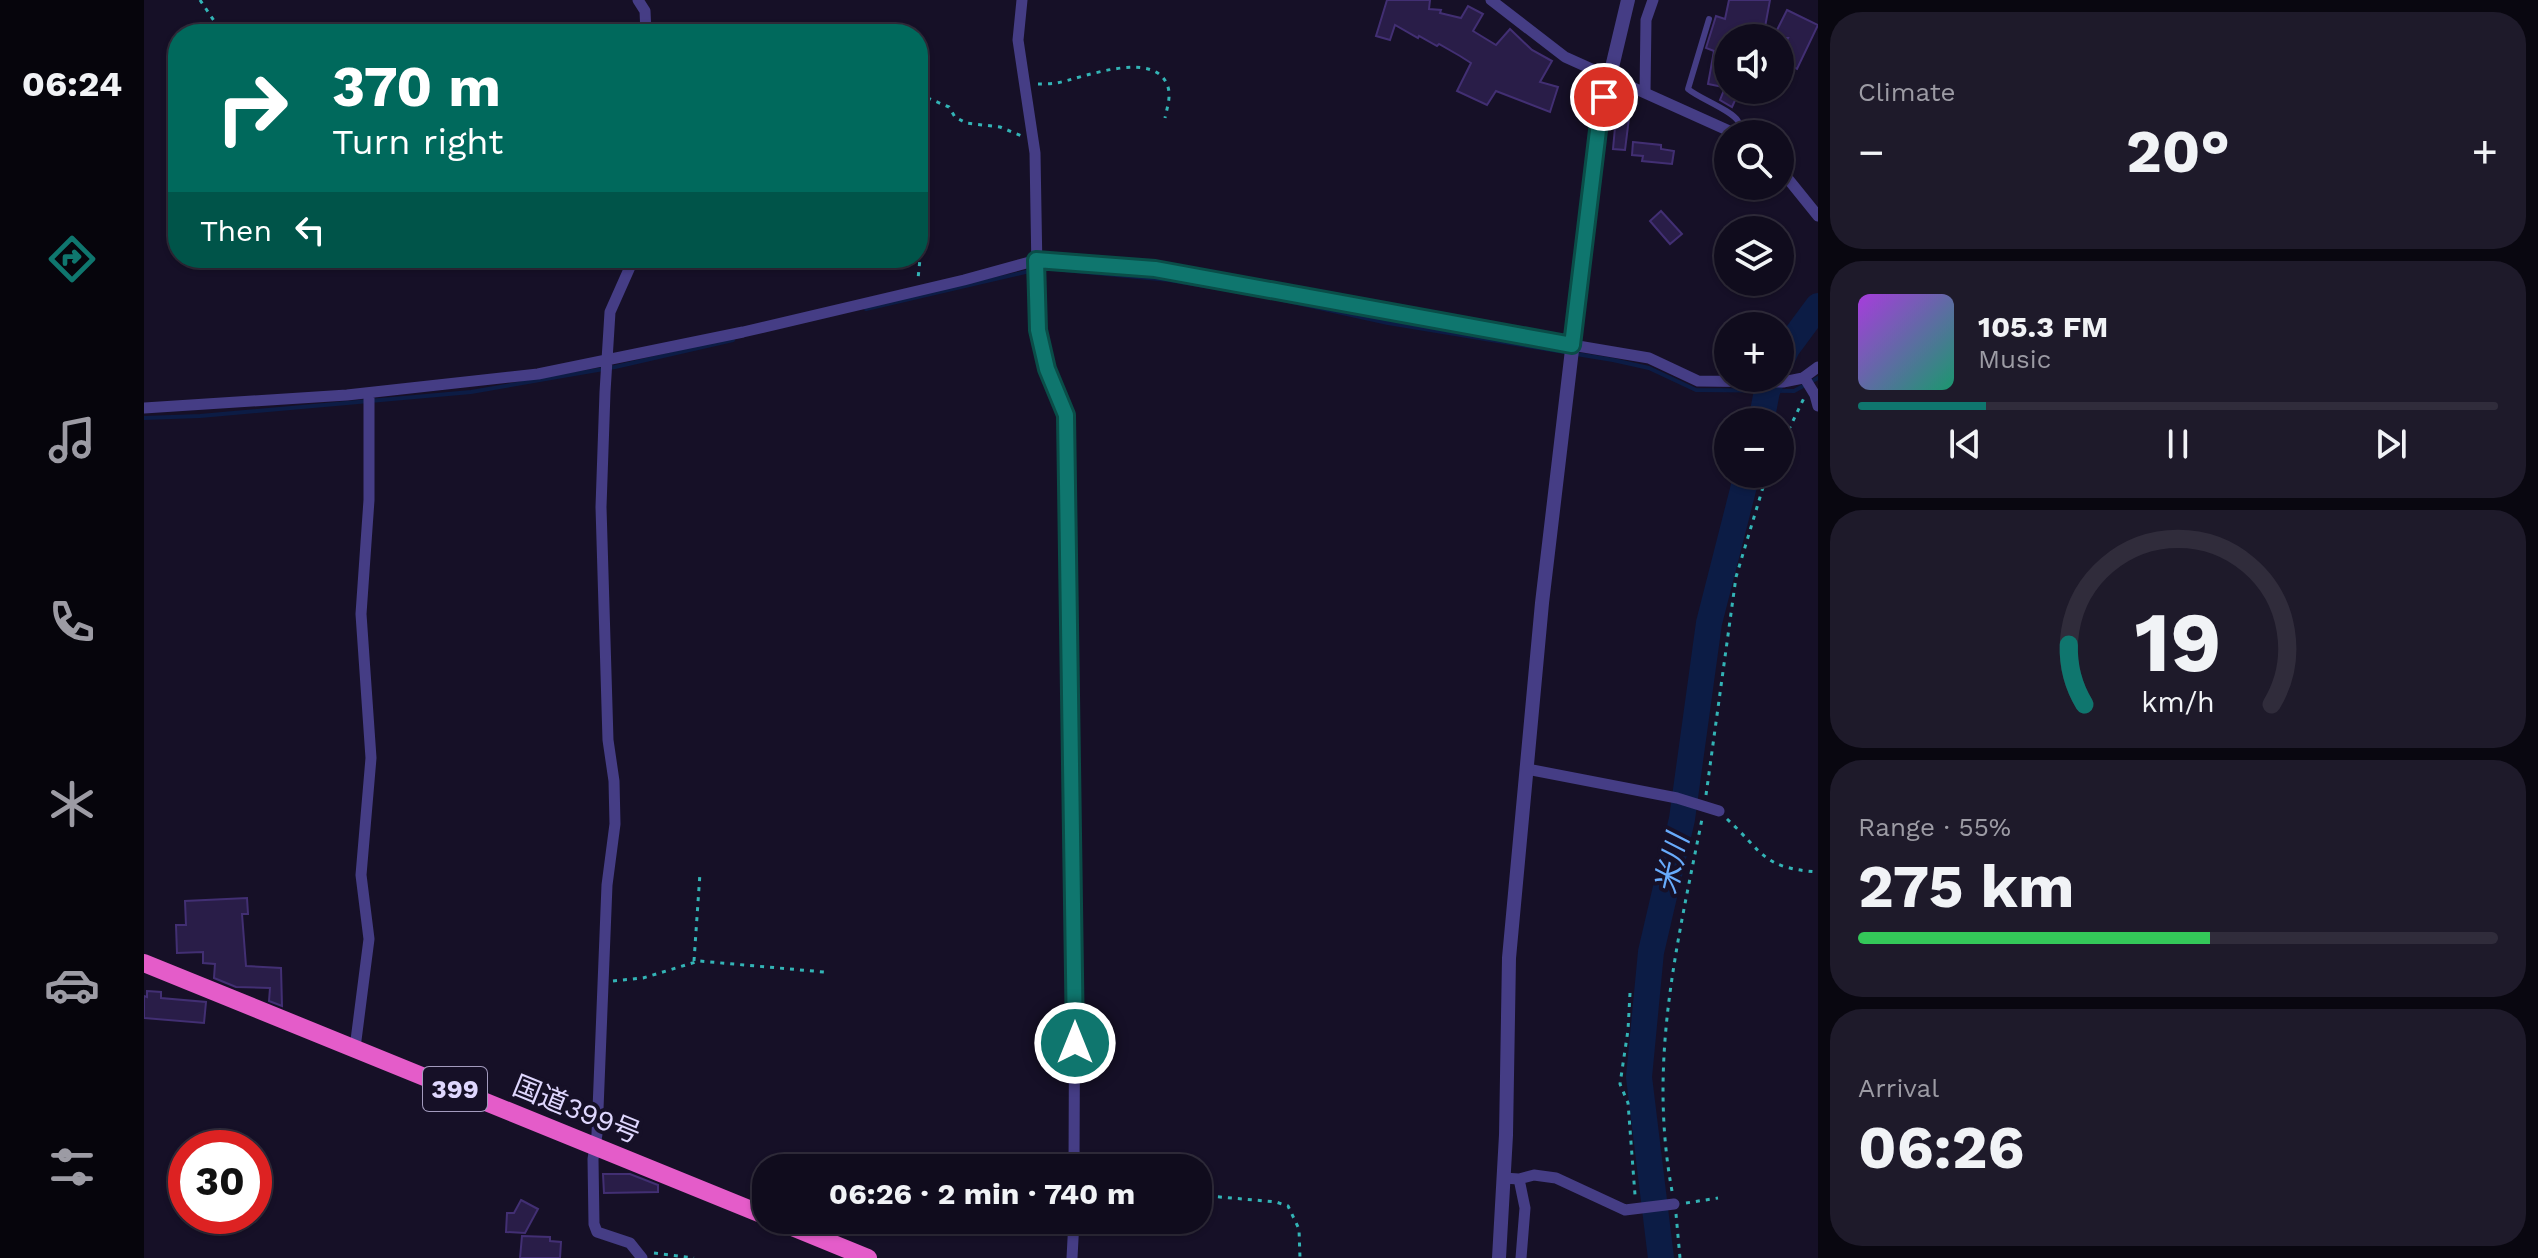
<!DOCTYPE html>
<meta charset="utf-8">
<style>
body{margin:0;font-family:"Work Sans","Noto Sans JP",sans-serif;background:#1e1a2a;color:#f1f3f6;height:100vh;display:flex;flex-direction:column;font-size:30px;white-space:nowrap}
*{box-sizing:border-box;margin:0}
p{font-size:26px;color:#9c9ba4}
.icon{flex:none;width:44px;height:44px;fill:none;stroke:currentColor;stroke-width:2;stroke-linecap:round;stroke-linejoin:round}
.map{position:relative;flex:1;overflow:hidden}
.sheet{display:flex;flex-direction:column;gap:12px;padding:12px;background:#090710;width:720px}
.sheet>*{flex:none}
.banner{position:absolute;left:24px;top:24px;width:760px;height:244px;border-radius:32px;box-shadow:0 2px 6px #0004,0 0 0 2px #302c3b;background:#00695c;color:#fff;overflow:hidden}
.tools{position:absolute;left:1570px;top:24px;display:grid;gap:16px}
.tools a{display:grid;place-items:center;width:80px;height:80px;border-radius:50%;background:#100c1d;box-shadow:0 2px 6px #0004,0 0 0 2px #302c3b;font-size:40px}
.speed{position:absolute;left:24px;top:1130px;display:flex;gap:16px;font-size:40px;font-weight:700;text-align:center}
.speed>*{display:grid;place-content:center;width:104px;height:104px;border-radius:50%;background:#100c1d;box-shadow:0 2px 6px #0004,0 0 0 2px #302c3b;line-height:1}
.speed .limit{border:12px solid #d22;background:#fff;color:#111}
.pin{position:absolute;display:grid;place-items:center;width:68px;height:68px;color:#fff;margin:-34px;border:4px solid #fff;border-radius:50%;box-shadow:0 2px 8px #0007}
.me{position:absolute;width:88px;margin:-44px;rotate:0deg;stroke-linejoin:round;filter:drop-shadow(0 0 6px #0008)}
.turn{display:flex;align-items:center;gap:28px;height:168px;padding:0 32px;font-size:36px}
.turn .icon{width:104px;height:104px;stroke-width:2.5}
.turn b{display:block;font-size:56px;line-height:68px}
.then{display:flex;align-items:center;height:76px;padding:0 32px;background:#0003;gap:16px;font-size:30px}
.big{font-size:60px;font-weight:700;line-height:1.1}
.sheet .tile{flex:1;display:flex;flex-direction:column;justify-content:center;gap:12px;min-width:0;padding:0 28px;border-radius:32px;background:#1e1a2a}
.sheet .dial{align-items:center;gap:0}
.dial svg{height:208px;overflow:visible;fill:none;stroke:#302c3b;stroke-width:7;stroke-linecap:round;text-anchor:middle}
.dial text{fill:#f1f3f6;stroke:none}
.song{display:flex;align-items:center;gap:24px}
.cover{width:96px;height:96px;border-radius:12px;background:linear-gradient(135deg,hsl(280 70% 55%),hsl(160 70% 35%))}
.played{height:8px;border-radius:4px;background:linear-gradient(90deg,#0f766e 20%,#302c3b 20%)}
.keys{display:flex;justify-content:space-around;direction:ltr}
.heat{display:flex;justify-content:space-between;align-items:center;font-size:44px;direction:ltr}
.charge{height:12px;border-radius:6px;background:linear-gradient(90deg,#34c759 55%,#302c3b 0)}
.trip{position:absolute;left:608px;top:1154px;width:460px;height:80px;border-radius:32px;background:#100c1d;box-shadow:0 2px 6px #0004,0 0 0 2px #302c3b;font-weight:700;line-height:80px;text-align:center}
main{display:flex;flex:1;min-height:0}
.menu{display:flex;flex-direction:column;width:144px;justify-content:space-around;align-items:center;background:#06050c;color:#9c9ba4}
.menu .icon{width:56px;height:56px}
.menu .selected{color:#0f766e}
.menu b{font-size:36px;color:#f1f3f6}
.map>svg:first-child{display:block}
</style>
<main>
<nav class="menu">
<b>06:24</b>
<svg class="icon selected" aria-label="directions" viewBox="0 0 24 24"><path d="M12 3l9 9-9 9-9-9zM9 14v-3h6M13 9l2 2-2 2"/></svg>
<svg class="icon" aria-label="music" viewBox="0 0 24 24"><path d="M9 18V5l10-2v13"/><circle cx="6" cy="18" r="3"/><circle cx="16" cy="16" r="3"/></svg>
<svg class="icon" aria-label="phone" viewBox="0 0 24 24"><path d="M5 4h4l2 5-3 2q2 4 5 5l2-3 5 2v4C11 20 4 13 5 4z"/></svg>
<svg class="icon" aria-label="climate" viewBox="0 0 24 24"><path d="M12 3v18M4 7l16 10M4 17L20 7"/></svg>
<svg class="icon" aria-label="car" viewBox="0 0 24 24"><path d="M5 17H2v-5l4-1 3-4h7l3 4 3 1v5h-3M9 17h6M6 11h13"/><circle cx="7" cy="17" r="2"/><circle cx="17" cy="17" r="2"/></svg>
<svg class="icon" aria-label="filters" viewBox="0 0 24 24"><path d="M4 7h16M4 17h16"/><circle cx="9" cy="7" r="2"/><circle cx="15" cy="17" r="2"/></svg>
</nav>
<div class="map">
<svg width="1674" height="1258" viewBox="0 0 1674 1258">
<rect width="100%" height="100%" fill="#161027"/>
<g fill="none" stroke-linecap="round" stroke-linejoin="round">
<!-- stream -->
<path stroke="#0c1c45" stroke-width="4" d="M 722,309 L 899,268 L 1025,280 L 1120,296 L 1244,323 L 1469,360 L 1505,368 L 1552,390 L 1650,391 L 1674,378
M 0,418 L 56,416 L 327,392 L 471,367 L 589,340"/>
<!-- river -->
<path stroke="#0c1c45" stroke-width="26" d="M 1636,363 L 1643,348 L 1674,306
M 1617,422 L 1623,391 L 1629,378
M 1517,1258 L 1495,1077 L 1507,952 L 1538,819 L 1565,623 L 1603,474"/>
</g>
<!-- building -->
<path fill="#291d48" stroke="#422f73" stroke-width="2" d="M 1243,0 L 1286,0 L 1285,9 L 1297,10 L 1296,13 L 1317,18 L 1324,6 L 1339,14 L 1329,31 L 1352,45 L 1366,29 L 1388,50 L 1408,61 L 1396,82 L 1414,87 L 1406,112 L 1352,91 L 1343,105 L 1313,91 L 1327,63 L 1316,56 L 1295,44 L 1293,46 L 1275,36 L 1274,38 L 1251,25 L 1246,40 L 1232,36 Z
M 1585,0 L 1626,0 L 1619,38 L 1584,38 L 1584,88 L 1564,84 L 1570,51 L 1562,48 L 1572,16 L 1581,19 Z
M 1643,10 L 1674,25 L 1653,69 L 1636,60 L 1636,54 L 1644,38 L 1629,38 Z
M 1580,90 L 1626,90 L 1623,102 L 1593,96 L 1588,107 L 1576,100 Z
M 1472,117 L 1485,118 L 1481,150 L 1469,149 Z
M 1489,142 L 1517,145 L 1517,149 L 1530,151 L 1528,164 L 1498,161 L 1499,156 L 1488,155 Z
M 1517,211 L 1538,234 L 1526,244 L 1506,221 Z
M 103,898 L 104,914 L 98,914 L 102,966 L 137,968 L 138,1006 L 125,1001 L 126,988 L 92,987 L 70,978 L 71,964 L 59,963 L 59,952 L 33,953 L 32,925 L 42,925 L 41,901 Z
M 3,991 L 17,992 L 17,998 L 62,1002 L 60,1023 L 0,1018 L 0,996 L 3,997 Z
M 459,1174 L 486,1174 L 514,1185 L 514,1192 L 460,1193 Z
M 377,1200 L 394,1209 L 381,1233 L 362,1232 L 363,1213 L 370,1213 Z
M 378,1236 L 406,1237 L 406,1241 L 417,1242 L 416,1258 L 376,1258 Z"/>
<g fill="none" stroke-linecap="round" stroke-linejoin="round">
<!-- path -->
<path stroke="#33b4b6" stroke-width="3" stroke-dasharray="4 6" stroke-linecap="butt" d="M 56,0 L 79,34
M 204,34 L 205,26
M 894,84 C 900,84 907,84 913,83 C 938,78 1012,48 1024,87 C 1027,97 1023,108 1021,118
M 774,94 L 805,107 L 811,117 L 822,123 L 856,127 L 878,136
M 774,169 L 779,169 L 784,177 L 774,279
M 1636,448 L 1660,398
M 1562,795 L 1592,577 L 1623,474
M 1583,819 C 1620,853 1618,868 1674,872
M 550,961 L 556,873
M 469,981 L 499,978 L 555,961 L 680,972
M 1486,993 L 1484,1030 L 1476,1084 L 1484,1103 L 1491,1195
M 1528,1191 C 1504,1061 1533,945 1558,819
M 1054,1195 L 1132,1202 L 1144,1206 L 1155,1229 L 1156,1258
M 1542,1203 L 1574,1198
M 1532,1214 L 1536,1258
M 510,1253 L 550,1258"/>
<!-- service -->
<path stroke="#453d85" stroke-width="6" d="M 1565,19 L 1544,89 C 1556,99 1587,110 1594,121 C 1595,122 1597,133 1597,134"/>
<!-- minor -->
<path stroke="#453d85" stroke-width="11" d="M 494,0 L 501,11 L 502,34
M 878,0 L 874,40 L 891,153 L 894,330 L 903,369 L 922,415 L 931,896 L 930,1168
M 1347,0 L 1421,57 L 1592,134
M 1501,92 L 1502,20 L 1509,0
M 1636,169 L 1674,216
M 490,258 L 466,312 L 461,392 L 457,507 L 464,740 L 470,781 L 471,824 L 463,885 L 453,1134 L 449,1159 L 450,1224 L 453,1232 L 486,1243 L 498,1258
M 1660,377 L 1671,395 L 1674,406
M 0,408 L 203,395 L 394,374 L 599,332 L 820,280 L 897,259 L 1011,269 L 1082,281 L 1428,345 L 1505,358 L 1554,381 L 1639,382 L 1659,378 L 1674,367
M 1383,769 L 1533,798 L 1575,811
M 211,1048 L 225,939 L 217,875 L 227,758 L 217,614 L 225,500 L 225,393
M 1359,1178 L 1375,1179 L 1390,1175 L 1412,1178 L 1481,1210 L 1530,1204
M 1375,1179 L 1381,1208 L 1377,1258
M 928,1258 L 930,1220"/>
<!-- tertiary -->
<path stroke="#453d85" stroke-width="14" d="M 1355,1258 L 1362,1135 L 1365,958 L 1398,603 L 1455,122 L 1484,0"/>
<!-- trunk -->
<path stroke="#e45cc9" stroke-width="18" d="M 0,963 L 622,1216
M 631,1220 L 724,1258"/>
</g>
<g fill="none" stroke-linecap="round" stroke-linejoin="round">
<defs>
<path id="route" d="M 931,1043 L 922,415 L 903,369 L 894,330 L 892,260 L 1011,269 L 1428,345 L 1455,122 L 1460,97"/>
</defs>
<!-- route casing -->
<use href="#route" stroke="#0a4d48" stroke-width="20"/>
<!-- route -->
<use href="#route" stroke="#0f766e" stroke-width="14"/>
</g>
<g text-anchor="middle" stroke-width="8" stroke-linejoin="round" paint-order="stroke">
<!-- shield labels -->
<rect fill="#161027" stroke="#a39bbe" stroke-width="2" x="279" y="1067" width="64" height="44" rx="6"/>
<g font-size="26" font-weight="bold" fill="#dfd7fe">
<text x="311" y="1098">399</text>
</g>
<!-- street labels -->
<g font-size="28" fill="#dfd7fe" stroke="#161027">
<text transform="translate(433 1109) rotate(22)" y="10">国道399号</text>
</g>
<!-- water labels -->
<g font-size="30" font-style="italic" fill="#68abfb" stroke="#161027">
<text transform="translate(1528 864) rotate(-77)" y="10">米川</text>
</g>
</g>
</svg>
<div class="tools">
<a><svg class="icon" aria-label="sound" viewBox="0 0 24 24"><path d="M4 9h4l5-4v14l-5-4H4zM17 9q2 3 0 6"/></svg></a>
<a><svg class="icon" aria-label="search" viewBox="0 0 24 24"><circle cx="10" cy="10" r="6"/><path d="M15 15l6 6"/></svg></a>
<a><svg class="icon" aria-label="layers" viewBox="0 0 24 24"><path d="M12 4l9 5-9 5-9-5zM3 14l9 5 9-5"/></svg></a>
<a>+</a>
<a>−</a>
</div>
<div class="speed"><div class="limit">30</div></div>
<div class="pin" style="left:1460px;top:97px;background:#d93025"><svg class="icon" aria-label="arrive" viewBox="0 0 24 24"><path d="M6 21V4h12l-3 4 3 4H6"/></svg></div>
<svg class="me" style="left:931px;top:1043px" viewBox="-20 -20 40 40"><circle r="17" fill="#0f766e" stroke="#fff" stroke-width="3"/><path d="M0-11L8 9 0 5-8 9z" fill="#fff"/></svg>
<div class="trip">06:26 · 2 min · 740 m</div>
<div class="banner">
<div class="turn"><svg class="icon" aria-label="right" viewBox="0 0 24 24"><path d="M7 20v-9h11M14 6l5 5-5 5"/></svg><div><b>370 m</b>Turn right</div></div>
<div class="then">Then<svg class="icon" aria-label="left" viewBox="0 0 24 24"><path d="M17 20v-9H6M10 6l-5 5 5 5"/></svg></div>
</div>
</div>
<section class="sheet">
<div class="tile"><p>Climate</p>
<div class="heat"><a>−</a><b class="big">20°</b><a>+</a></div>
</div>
<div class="tile">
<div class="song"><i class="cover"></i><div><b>105.3 FM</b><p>Music</p></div></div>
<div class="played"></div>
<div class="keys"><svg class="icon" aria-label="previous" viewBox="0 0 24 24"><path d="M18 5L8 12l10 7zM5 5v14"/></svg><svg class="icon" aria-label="pause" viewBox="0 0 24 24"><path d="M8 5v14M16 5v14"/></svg><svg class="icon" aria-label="next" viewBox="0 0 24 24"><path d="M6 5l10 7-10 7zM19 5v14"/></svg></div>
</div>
<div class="tile dial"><svg viewBox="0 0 100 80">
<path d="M14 69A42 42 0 1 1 86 69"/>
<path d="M14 69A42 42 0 0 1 8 46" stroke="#0f766e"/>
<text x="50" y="56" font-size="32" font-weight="700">19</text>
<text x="50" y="72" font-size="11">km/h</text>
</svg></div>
<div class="tile"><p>Range · 55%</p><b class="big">275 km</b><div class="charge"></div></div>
<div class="tile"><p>Arrival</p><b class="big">06:26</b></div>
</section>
</main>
